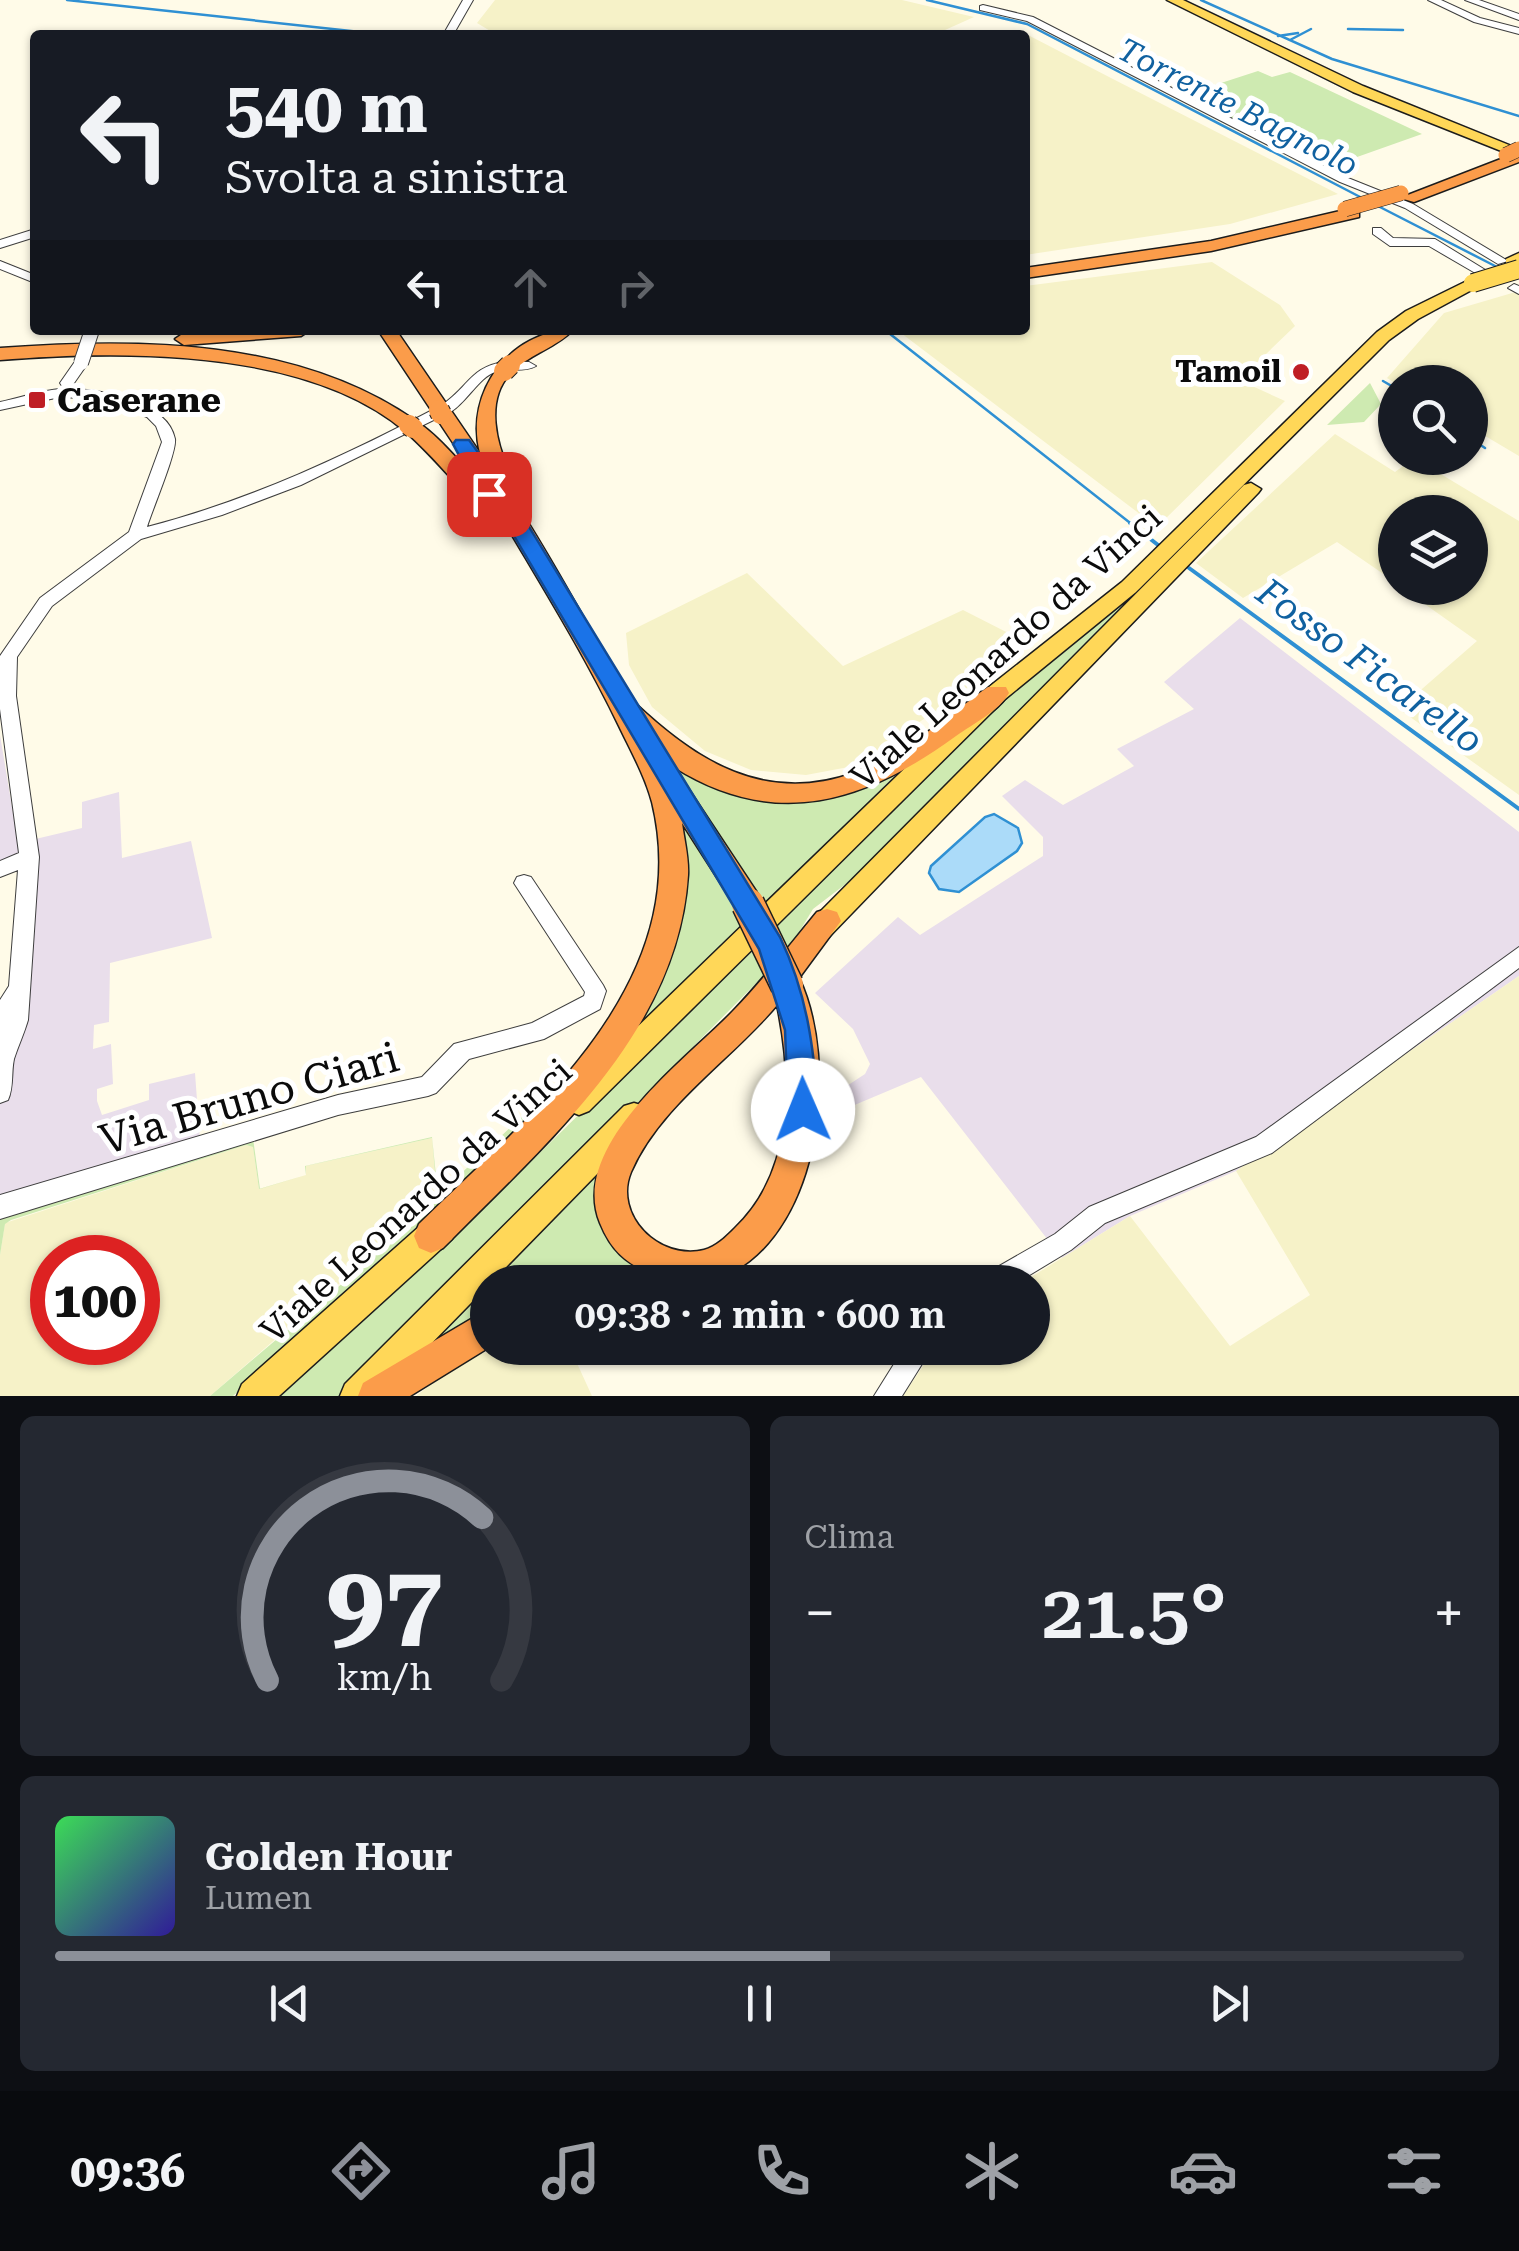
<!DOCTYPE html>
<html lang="it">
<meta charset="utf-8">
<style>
body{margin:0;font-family:"Roboto Serif",serif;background:#242831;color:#f1f3f6;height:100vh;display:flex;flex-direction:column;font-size:38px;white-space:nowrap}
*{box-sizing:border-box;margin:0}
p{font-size:32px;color:#9ea1a6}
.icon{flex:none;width:55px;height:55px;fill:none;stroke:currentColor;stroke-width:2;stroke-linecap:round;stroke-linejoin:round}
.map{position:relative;height:1396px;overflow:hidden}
.panel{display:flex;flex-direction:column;gap:20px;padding:20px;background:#0d0f14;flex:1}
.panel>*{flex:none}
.guide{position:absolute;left:30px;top:30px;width:1000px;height:305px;border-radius:10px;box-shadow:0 2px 8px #0004;background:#171b24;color:#f1f3f6;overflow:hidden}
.tools{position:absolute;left:1378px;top:365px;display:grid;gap:20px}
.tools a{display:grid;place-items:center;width:110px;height:110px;border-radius:50%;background:#171b24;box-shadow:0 2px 8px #0004;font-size:50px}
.speed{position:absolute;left:30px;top:1235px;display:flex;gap:20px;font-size:50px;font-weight:700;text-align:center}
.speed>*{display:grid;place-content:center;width:130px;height:130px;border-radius:50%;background:#171b24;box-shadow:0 2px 8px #0004;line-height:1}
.speed .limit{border:15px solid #d22;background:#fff;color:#111}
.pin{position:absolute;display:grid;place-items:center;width:85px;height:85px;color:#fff;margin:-42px;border-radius:20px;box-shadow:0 5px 15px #0006}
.me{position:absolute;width:110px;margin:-55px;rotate:359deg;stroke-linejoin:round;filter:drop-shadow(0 0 8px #0008)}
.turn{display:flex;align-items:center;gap:35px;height:210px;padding:0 30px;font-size:45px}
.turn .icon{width:130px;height:130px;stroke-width:2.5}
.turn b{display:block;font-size:70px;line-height:85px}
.lanes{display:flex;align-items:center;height:95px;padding:0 30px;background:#0003;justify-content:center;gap:50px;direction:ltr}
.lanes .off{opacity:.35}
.big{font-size:75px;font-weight:600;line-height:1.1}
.panel .tile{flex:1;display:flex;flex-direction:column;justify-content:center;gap:15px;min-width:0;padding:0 35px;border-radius:15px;background:#242831}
.panel .dial{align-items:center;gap:0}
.dial svg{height:260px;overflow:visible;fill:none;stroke:#363941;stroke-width:7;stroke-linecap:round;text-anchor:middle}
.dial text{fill:#f1f3f6;stroke:none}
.song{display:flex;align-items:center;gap:30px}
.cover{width:120px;height:120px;border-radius:15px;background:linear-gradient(135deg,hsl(130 70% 55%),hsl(250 70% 35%))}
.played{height:10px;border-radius:5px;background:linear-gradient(90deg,#8c9099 55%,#363941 55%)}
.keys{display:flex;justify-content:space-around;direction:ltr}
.heat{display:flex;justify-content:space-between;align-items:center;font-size:55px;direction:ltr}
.panel .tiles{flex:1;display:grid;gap:20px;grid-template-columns:1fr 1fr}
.tile:last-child{grid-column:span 2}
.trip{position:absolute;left:470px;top:1265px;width:580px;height:100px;border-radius:50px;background:#171b24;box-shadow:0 2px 8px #0004;font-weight:600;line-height:100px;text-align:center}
.menu{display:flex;height:160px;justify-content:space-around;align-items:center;background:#090b0e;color:#9ea1a6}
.menu .icon{width:70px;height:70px}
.menu .on{color:#8c9099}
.menu b{font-size:45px;color:#f1f3f6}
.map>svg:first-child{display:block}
</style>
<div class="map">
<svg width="1519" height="1396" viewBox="0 0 1519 1396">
<rect width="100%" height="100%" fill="#fffbe8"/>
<!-- industrial -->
<path fill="#e9deeb" d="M 1240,618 L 1519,832 L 1519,976 L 1236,1171 L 1130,1216 L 1062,1258 L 921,1077 L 838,1112 L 830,1097 L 865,1074 L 870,1064 L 853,1029 L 815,993 L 898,917 L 920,935 L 1043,856 L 1043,837 L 1002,796 L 1025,780 L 1063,805 L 1134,766 L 1117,749 L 1194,709 L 1164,682 Z
M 0,735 L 22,867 L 0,876 Z
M 119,792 L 122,858 L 191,841 L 212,938 L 110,963 L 109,1022 L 94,1025 L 93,1049 L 111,1044 L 113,1084 L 97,1089 L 97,1101 L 102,1115 L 149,1100 L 149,1084 L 195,1073 L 201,1154 L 0,1213 L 0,1064 L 27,841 L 82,828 L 82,802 Z"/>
<!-- farmland -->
<path fill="#f6f2c8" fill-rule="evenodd" d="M 495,0 L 902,0 L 974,17 L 945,30 L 953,35 L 486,35 L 492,32 L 477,23 Z
M 1028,35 L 1111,78 L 1338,194 L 1230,224 L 1025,255 Z
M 1212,262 L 1280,305 L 1295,326 L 1239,380 L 1285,401 L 1157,527 L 897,330 L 1025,330 L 1025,286 Z
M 1519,291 L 1519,456 L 1470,427 L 1470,382 L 1395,383 L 1387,378 L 1444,313 Z
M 1335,434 L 1395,472 L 1414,458 L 1519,521 L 1519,795 L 1399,709 L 1477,641 L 1402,588 L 1470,588 L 1470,512 L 1395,512 L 1395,582 L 1337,542 L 1243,598 L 1196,563 Z
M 747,573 L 843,666 L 963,610 L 1020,639 L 958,696 L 854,766 L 806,775 L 751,770 L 705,751 L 652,707 L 629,665 L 626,633 Z
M 1519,976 L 1519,1396 L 903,1396 L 935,1348 L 1032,1348 L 1032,1282 L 1023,1282 L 1130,1216 L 1230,1346 L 1310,1295 L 1236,1171 Z
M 432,1138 L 437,1196 L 433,1202 L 210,1396 L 0,1396 L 0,1255 L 5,1223 L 246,1145 L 253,1147 L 259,1189 L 306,1175 L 306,1166 ZM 52,1258 L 138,1258 L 138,1342 L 52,1342 Z
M 497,1348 L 570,1348 L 592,1396 L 416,1396 L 460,1362 Z"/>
<!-- green -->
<path fill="#ceeab1" d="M 1258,71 L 1272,77 L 1290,72 L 1422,134 L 1326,168 L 1184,95 Z
M 1376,351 L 881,857 L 813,909 L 787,952 L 347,1396 L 276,1396 L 457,1234 L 1021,681 Z
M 1370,383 L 1381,404 L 1364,422 L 1327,425 Z
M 681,770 C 740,809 831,811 891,775 L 897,780 L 618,1052 L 644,1007 L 673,823 L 683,823 L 675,775 Z
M 546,1107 L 394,1256 L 233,1396 L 210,1396 L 364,1265 L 437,1196 L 432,1138 L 306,1166 L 306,1175 L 259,1189 L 253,1147 L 246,1145 L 11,1220 L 5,1224 L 0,1255 L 0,1213 L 253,1138 L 260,1189 L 306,1175 L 305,1166 L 432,1137 L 438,1195 L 531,1108 Z
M 614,1150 L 606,1174 L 662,1278 L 641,1282 L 488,1282 L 487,1322 L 422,1346 Z"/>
<!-- water -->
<path fill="#abdbf9" stroke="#2f90d3" stroke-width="2.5" d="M 994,814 L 1018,828 L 1022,843 L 1017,851 L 959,892 L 939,889 L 929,873 L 931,866 L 985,817 Z"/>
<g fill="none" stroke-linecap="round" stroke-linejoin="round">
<!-- stream-far1 -->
<path stroke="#2f90d3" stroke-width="2.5" d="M 67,0 L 388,35
M 927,0 L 1027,24 L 1364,199
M 1201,0 L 1332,59 L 1519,116
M 1348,29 L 1403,30
M 1278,36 L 1298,33
M 1290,40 L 1311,29
M 1376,205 L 1497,267
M 885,330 L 1134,526
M 1383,381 L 1395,388
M 1470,438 L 1485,448"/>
<!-- stream -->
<path stroke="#2f90d3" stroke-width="4" d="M 1130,523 L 1158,545
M 1189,568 L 1519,809"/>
<defs>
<path id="minor" d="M 463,0 L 473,0 L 453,35 L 443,35 Z
M 1428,0 L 1441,0 L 1480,18 L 1519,28 L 1519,34 L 1474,22 Z
M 1465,0 L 1479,0 L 1519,14 L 1519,20 Z
M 983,5 L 1033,17 L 1348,178 L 1413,204 L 1508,261 L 1498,264 L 1405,208 L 1340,182 L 1027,21 L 980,10 L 980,6 Z
M 1373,228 L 1381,228 L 1393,238 L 1435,239 L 1487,271 L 1477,274 L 1429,246 L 1390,246 L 1373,234 Z
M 35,229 L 35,237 L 0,248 L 0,240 Z
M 0,261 L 35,275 L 35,283 L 0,269 Z
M 1514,284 L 1519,286 L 1519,294 L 1508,288 Z
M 81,359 L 88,363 L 72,386 L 62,386 L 60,383 L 76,360 Z
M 508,361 L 529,362 L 536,366 C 524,373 509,367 495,372 C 480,377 467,401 452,411 L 301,485 L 222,515 L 141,539 L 52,606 L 17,657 L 16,696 L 39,857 L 28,1020 C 24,1034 18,1046 14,1059 C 11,1072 14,1087 8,1100 L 0,1103 L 0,1000 L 9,986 L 18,870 L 0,877 L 0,861 L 19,853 L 0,709 L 0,656 L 40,598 L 129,532 L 162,442 L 156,426 L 147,417 L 100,399 L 60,397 L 0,410 L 0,402 C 20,398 41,390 61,389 C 94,387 168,400 175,439 C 177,452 152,510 147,527 C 251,500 347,455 442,405 C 471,385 469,367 508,361 Z
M 524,875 L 531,877 L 603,985 L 606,991 L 600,1009 L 544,1039 L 469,1059 L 436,1093 L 428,1096 L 338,1115 L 0,1219 L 0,1195 L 338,1095 L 422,1077 L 454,1044 L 532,1023 L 584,996 L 585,992 L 514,883 L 517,877 Z
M 1519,947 L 1519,968 L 1272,1153 L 1105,1223 L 1071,1250 L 1018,1282 L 984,1282 L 987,1273 L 1055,1234 L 1089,1207 L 1256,1137 Z
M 904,1348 L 932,1348 L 902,1396 L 874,1396 Z"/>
<path id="major" d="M 1167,0 L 1183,0 L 1363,86 L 1519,149 L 1519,158 L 1353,92 Z
M 1519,253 L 1519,265 L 1506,265 L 1506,259 Z
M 1473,278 L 1481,283 L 1479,286 L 1418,319 L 1389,340 L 1136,592 L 1005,699 L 589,1111 L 579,1115 L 569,1111 L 565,1102 L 569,1093 L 989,687 L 1122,582 L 1377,332 L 1406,311 Z
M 1251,483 L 1261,489 L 1258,493 L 824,942 L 815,945 L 806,942 L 802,934 L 806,926 L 1244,485 Z
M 634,1103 L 644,1106 L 648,1116 L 644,1126 L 380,1396 L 340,1396 L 345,1384 L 624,1106 Z
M 441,1213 L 452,1217 L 456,1228 L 452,1239 L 279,1396 L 237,1396 L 242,1384 L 430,1217 Z"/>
<path id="highway" d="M 1519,152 L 1519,162 L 1414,202 L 1400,198 Z
M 1353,208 L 1359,209 L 1359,217 L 1211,251 L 1025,278 L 1025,268 L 1211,241 Z
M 227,330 L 310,330 L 301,336 L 184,345 L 175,339 L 184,333 Z
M 378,330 L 396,330 L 480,453 C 464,392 511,330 573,330 C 557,347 531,354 514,370 C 482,398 497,449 514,481 L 505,487 C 541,539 571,597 603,651 C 613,667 622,691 635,703 C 696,761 765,805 854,773 C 903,756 946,717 988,687 L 1006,687 L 1009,693 C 999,711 973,724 956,736 C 866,802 775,831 674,767 L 756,891 L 760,899 L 756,907 L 746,911 L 736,907 L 682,823 C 684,839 689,858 688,875 C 678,1033 546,1143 443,1248 L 431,1253 L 419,1248 L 414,1236 L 419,1224 C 533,1112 696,983 652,802 C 645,776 631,751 619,726 C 582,649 535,575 492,501 L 483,506 L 475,504 C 452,480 431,454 406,432 C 308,348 122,350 0,360 L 0,348 C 139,338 297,338 416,421 C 440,437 461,464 481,485 Z
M 827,909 L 837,912 L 841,921 L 799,978 C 839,1063 821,1226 731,1273 C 706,1286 679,1286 652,1274 C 625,1263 611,1250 600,1223 C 568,1145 686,1060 733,1011 C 763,980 789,946 817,912 ZM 777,1005 C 793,1081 794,1172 735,1228 C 726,1237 716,1247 704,1250 C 659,1261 613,1215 631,1172 C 660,1105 731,1060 777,1005 Z
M 488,1309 L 488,1348 L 410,1396 L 358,1396 L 363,1383 Z"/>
</defs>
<!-- minor casing -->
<use href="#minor" stroke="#3e3e3e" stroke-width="2"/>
<!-- major casing -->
<use href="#major" stroke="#1c1c1c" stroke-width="3"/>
<!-- highway casing -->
<use href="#highway" stroke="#1c1c1c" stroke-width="3"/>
<!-- minor -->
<use href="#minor" fill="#fff" fill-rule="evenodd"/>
<!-- major -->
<use href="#major" fill="#ffd758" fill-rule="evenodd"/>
<!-- highway -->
<use href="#highway" fill="#fb9c4a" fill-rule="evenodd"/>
<defs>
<path id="minor-bridge" d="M 81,363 L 92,330"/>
<path id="major-bridge" d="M 1473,283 L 1519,269"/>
<path id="highway-bridge-far3" d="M 1506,155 L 1519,149
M 1345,209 L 1401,193"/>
<path id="highway-bridge-far2" d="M 504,371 L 510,365
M 439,410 L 441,414
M 409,425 L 413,428"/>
<path id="highway-bridge-far1" d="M 746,899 L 750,906"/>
<path id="highway-bridge" d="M 748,904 L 787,985"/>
</defs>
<!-- minor-bridge casing -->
<use href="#minor-bridge" stroke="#3e3e3e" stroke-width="16" stroke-linecap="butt"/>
<!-- major-bridge casing -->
<use href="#major-bridge" stroke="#1c1c1c" stroke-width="20" stroke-linecap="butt"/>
<!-- highway-bridge-far3 casing -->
<use href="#highway-bridge-far3" stroke="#1c1c1c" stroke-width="16" stroke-linecap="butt"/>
<!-- highway-bridge-far2 casing -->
<use href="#highway-bridge-far2" stroke="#1c1c1c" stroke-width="22" stroke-linecap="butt"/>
<!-- highway-bridge-far1 casing -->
<use href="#highway-bridge-far1" stroke="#1c1c1c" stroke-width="28" stroke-linecap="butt"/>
<!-- highway-bridge casing -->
<use href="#highway-bridge" stroke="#1c1c1c" stroke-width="35" stroke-linecap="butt"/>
<!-- minor-bridge -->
<use href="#minor-bridge" stroke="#fff" stroke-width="14"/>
<!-- major-bridge -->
<use href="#major-bridge" stroke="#ffd758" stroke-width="18"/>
<!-- highway-bridge-far3 -->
<use href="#highway-bridge-far3" stroke="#fb9c4a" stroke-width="15"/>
<!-- highway-bridge-far2 -->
<use href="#highway-bridge-far2" stroke="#fb9c4a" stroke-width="20"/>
<!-- highway-bridge-far1 -->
<use href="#highway-bridge-far1" stroke="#fb9c4a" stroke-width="25"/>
<!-- highway-bridge -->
<use href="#highway-bridge" stroke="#fb9c4a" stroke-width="32"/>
</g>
<!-- route -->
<path fill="#1a73e8" stroke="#114b97" stroke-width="2.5" d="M 456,440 L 469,440 L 509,494 L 780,937 C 807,994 814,1047 818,1110 L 813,1120 L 803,1124 L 793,1120 L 788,1110 L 785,1030 L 759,949 L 492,499 L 482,498 L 453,444 Z"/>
<!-- markers -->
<g fill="#bf1e25" stroke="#fff" stroke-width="4">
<circle cx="1301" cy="372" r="10"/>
<rect x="27" y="390" width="20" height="20" rx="5"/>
</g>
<g text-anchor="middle" stroke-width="10" stroke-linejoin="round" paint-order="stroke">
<!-- far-poi labels -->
<g font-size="30" font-weight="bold" fill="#0b0b0b" stroke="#fff" text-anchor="end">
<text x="1281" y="382">Tamoil</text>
</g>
<!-- far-water labels -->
<g font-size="32" font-style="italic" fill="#1061a0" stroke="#fff">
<text transform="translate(1238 107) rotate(27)" y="11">Torrente Bagnolo</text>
</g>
<!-- poi labels -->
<g font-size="35" font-weight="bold" fill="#0b0b0b" stroke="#fff" text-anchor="start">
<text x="57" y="412">Caserane</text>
</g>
<!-- street labels -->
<g font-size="35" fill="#0b0b0b" stroke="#fff">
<text transform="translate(1006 647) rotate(-42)" y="12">Viale Leonardo da Vinci</text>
<text transform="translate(416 1201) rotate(-42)" y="12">Viale Leonardo da Vinci</text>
</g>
<!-- water labels -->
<g font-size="38" font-style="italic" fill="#1061a0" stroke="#fff">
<text transform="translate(1370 666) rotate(36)" y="13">Fosso Ficarello</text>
</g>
<!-- near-street labels -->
<g font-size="42" fill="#0b0b0b" stroke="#fff">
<text transform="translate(249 1098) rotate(-16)" y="15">Via Bruno Ciari</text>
</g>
</g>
</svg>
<div class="tools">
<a><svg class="icon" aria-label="search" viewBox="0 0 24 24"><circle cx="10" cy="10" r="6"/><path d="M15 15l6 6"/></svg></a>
<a><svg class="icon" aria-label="layers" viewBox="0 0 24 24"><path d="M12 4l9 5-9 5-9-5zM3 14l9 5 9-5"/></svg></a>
</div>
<div class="speed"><div class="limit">100</div></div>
<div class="pin" style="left:489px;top:494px;background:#d93025"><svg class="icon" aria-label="arrive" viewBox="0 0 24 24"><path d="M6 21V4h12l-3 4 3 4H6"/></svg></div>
<svg class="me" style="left:803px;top:1110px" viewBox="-20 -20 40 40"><circle r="19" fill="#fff"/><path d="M0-13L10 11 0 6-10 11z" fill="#1a73e8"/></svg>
<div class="trip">09:38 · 2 min · 600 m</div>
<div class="guide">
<div class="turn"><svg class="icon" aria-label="left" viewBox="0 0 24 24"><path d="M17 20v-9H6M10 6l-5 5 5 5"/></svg><div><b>540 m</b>Svolta a sinistra</div></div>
<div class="lanes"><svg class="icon" aria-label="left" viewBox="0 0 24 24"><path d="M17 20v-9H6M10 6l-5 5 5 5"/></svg><svg class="icon off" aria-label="ahead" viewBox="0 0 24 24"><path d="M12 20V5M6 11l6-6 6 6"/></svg><svg class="icon off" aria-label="right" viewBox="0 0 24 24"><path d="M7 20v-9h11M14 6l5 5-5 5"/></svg></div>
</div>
</div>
<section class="panel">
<div class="tiles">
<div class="tile dial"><svg viewBox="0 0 100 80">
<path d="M14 69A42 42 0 1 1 86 69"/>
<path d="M14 69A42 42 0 0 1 80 19" stroke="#8c9099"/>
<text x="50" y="56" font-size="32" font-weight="700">97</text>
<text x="50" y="72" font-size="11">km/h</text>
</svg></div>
<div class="tile"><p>Clima</p>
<div class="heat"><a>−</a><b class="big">21.5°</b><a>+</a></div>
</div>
<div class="tile">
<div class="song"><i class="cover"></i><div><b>Golden Hour</b><p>Lumen</p></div></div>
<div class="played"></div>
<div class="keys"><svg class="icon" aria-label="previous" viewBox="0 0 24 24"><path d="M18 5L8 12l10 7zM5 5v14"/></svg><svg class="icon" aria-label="pause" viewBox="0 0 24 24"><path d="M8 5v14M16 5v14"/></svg><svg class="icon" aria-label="next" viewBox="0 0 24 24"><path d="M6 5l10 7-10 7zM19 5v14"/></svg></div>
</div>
</div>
</section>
<nav class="menu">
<b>09:36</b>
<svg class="icon on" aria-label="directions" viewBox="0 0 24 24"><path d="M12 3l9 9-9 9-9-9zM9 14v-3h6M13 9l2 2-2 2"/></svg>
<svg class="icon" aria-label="music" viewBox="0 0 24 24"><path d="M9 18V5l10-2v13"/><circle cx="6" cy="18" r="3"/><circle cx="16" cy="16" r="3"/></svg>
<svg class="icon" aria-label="phone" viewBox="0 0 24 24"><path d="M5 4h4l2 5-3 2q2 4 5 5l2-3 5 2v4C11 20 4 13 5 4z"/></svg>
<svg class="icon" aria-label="climate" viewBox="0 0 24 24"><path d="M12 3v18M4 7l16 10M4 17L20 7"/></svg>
<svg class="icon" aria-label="car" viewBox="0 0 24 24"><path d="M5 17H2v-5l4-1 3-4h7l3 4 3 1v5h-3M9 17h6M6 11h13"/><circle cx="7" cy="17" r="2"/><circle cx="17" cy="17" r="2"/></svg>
<svg class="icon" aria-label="filters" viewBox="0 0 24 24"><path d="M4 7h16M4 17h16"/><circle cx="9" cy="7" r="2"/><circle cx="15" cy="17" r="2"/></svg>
</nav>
